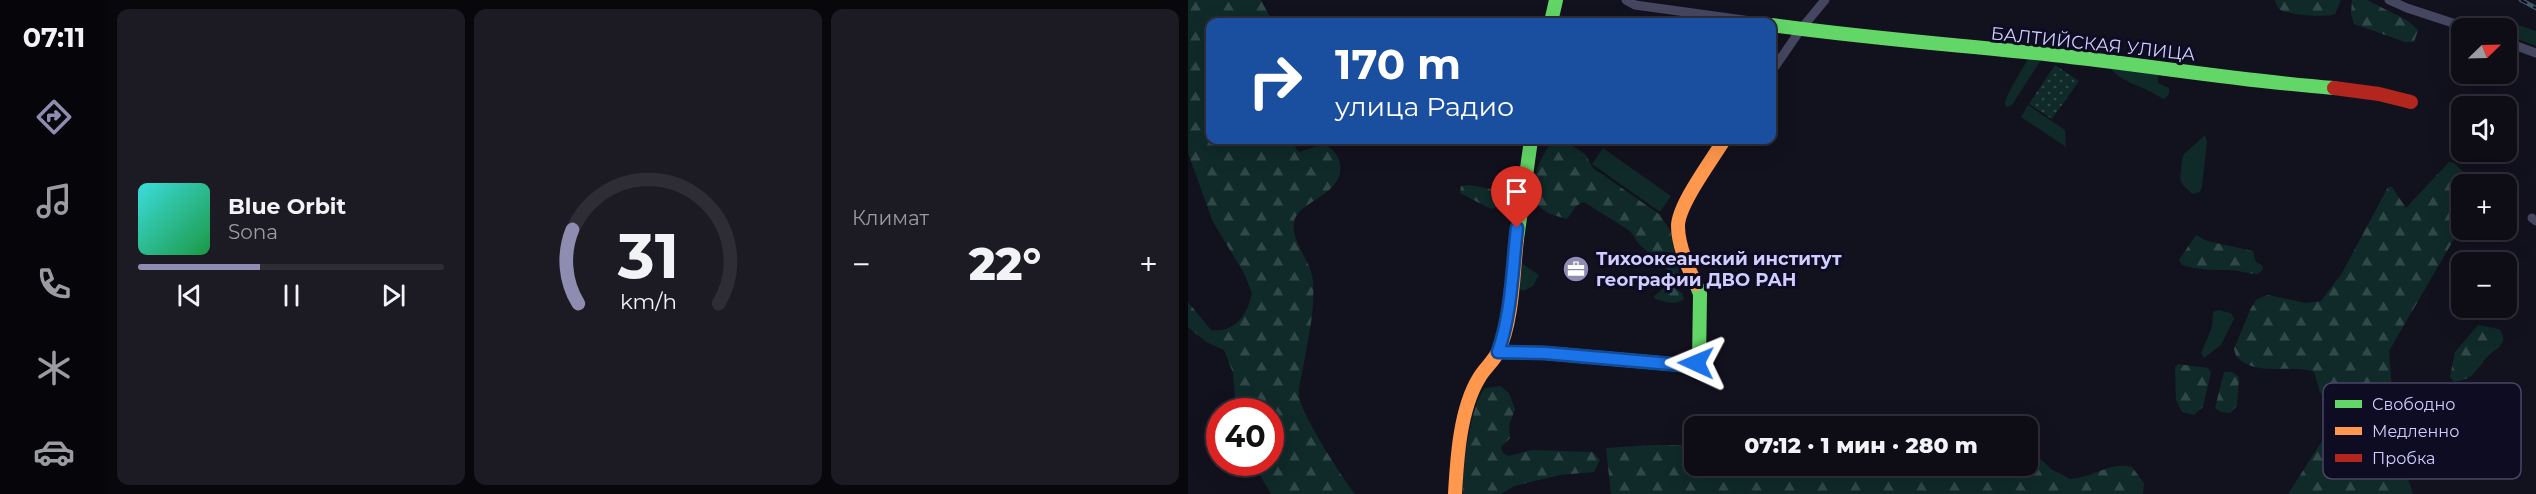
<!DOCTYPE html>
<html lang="ru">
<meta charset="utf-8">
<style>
body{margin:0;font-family:Montserrat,sans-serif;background:#1c1b23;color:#f1f3f6;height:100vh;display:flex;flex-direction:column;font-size:22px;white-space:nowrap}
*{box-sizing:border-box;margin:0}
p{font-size:20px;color:#9b9ca1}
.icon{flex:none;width:33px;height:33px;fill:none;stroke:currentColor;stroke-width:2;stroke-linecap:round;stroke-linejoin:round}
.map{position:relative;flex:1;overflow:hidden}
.sheet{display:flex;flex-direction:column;gap:9px;padding:9px;background:#08070c;width:1080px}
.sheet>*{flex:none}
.guide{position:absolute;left:18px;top:18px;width:570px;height:126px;border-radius:12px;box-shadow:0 6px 24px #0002,0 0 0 2px #2e2d35;background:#1a4fa0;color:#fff;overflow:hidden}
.needle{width:39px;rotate:67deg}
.tools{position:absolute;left:1263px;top:18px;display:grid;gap:12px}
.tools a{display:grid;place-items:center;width:66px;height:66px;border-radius:12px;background:#0e0d16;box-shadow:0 6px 24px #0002,0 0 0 2px #2e2d35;font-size:30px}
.speed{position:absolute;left:18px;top:398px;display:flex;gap:12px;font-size:30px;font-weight:700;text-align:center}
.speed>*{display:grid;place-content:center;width:78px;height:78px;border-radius:50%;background:#0e0d16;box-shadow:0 6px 24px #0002,0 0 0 2px #2e2d35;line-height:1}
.speed .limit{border:9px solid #d22;background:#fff;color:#111}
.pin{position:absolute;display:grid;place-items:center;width:51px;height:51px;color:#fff;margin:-62px -26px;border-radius:50% 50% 50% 0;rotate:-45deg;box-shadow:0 0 6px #0007}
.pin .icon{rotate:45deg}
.me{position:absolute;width:66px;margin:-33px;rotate:271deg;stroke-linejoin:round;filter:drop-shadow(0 0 4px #0008)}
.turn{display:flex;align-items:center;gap:21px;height:126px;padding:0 30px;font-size:27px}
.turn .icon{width:78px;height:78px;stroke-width:2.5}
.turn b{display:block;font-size:42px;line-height:51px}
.big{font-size:45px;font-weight:800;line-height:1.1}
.sheet .widget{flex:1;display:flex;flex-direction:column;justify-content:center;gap:9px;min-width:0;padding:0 21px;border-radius:12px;background:#1c1b23}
.sheet .dial{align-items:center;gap:0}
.dial svg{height:156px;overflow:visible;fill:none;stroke:#2e2d35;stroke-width:7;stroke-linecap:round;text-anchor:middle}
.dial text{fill:#f1f3f6;stroke:none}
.song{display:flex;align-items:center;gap:18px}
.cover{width:72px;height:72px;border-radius:9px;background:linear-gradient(135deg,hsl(180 70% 55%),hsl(140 70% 35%))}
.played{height:6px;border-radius:3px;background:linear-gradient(90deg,#8e8cb0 40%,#2e2d35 40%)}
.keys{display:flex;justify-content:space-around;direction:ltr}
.heat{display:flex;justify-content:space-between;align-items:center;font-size:33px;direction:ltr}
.sheet .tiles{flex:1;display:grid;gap:9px;grid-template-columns:repeat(3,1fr)}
.trip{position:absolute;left:496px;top:416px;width:354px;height:60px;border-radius:12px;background:#0e0d16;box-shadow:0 6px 24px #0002,0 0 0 2px #2e2d35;font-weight:800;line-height:60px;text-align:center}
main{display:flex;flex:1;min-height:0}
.tabs{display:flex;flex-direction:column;width:108px;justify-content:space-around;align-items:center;background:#060509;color:#9b9ca1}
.tabs .icon{width:42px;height:42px}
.tabs .on{color:#8e8cb0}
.tabs b{font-size:27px;color:#f1f3f6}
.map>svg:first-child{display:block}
</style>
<main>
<nav class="tabs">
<b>07:11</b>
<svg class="icon on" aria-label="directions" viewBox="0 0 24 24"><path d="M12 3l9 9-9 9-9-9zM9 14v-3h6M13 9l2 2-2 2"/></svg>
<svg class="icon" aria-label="music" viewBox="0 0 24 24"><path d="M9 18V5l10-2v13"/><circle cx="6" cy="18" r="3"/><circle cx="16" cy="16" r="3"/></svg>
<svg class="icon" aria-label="phone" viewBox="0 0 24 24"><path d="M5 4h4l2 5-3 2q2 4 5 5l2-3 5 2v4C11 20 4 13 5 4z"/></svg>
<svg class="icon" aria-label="climate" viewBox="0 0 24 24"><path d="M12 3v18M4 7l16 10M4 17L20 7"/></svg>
<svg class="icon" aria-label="car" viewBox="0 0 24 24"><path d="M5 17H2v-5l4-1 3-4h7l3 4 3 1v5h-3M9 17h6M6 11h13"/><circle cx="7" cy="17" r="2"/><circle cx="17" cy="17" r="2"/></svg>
</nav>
<section class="sheet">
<div class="tiles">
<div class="widget">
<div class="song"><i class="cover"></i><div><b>Blue Orbit</b><p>Sona</p></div></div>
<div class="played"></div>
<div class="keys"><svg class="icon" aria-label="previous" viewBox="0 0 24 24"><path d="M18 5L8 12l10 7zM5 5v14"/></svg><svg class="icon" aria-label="pause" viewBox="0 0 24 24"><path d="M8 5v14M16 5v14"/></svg><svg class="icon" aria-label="next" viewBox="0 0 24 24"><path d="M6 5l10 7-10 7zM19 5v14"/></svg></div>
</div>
<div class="widget dial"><svg viewBox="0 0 100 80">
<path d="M14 69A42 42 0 1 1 86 69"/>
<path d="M14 69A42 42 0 0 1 11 31" stroke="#8e8cb0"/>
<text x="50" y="56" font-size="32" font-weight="700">31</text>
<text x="50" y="72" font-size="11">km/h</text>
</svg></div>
<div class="widget"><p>Климат</p>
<div class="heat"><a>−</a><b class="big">22°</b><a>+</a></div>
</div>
</div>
</section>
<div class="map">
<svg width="1348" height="494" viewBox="0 0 1348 494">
<defs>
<pattern id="forest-firs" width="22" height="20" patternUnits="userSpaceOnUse" patternTransform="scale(1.5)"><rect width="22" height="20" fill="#0f2a29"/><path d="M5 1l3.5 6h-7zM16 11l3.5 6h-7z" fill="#314849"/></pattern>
<pattern id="park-dots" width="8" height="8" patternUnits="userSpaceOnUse" patternTransform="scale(1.5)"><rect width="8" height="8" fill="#0f2a29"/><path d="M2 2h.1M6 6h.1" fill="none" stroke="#314849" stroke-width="1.8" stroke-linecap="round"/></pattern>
</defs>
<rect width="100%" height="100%" fill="#12111e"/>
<!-- green -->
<path fill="#0f2a29" d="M 1306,17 L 1348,31 L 1348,46 L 1319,35 L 1318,28 L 1304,28 L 1297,22 L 1299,18 Z
M 840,59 L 853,60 L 824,105 L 819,107 L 817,104 C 817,96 835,68 840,59 Z
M 922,68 L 970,73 L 970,83 L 981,88 L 981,94 L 976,99 C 970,97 965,92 959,90 C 946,84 932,80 922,68 Z
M 840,105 L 877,130 L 878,147 L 833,117 Z
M 1017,135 L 1019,142 L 1014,187 L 1012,192 L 1004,194 L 995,185 L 992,179 L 994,160 L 996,154 Z
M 415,148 L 483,196 L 472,212 L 404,164 Z
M 335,264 L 351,275 L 345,286 L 335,291 L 329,287 Z
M 1030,310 L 1043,313 L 1046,319 L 1033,345 L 1016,358 L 1013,353 L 1024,327 L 1025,312 Z"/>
<!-- forest -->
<path fill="url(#forest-firs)" d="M 0,0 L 73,0 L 85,22 L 22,22 L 22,140 L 105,140 L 108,149 L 112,152 L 135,144 C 144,148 150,154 152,164 C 157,195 109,201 106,222 C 103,244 124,261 125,282 C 127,310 120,340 115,368 C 114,376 110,386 111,395 C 112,413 154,477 167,494 L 83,494 L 64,462 L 82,462 L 82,411 L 48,411 L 45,373 L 36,350 L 18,342 L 0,327 L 0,302 L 23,330 C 47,333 59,315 64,294 L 56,273 L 25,222 L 0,153 Z
M 1087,0 L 1153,0 L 1147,14 C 1139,18 1098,15 1091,9 C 1089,7 1088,3 1087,0 Z
M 1164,0 L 1179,0 L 1220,21 L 1230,30 L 1226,42 L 1217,42 L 1166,24 L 1163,14 Z
M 365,140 L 375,140 L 397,154 L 405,168 L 471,214 L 482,230 L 491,274 L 484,274 L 451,244 L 442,231 L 396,202 L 388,206 L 379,219 C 370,216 360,215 353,208 C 334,191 354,155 365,140 Z
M 1261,162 L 1266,163 L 1288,184 L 1274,184 L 1273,227 L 1201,351 L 1206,416 L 1218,473 L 1225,494 L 1100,494 L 1143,427 L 1146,410 L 1132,392 L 1126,372 C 1101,363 1067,378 1048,356 L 1046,349 L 1063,308 L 1069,299 L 1080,295 L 1118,303 L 1133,301 L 1154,273 L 1200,187 L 1204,187 L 1218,208 Z
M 282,185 L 314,191 L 320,196 L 321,202 L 303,209 L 272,193 L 273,186 Z
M 1008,235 L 1019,241 L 1065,251 L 1068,262 L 1075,266 L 1075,269 L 1070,274 C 1060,274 1050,270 1041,270 C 1025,270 1010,270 994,265 L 991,260 Z
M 481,284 L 494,293 L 496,299 C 487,306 478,302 467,299 L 466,296 Z
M 1290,325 L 1311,329 C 1322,342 1309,348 1300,356 C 1287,369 1288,379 1266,382 L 1262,377 L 1267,352 Z
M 990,364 L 1020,368 L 1023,372 L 1015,407 L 1006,415 L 994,412 L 988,400 L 987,367 Z
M 1036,372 L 1044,372 L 1051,377 L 1049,406 L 1042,413 L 1033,412 L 1027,408 Z
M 312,386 L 321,393 L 327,409 L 321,425 L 322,438 L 313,447 L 315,453 L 321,456 L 344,450 L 405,452 L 412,460 L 406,472 L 372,475 L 326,486 L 313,494 L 275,494 C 273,474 283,402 297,388 Z
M 465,445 L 507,445 L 507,465 L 840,465 L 840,447 L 863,469 L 882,479 C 905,478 922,461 944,467 L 956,483 L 955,494 L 423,494 L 418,448 Z"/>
<!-- park -->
<path fill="url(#park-dots)" d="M 867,65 L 891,81 L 864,119 L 841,104 Z"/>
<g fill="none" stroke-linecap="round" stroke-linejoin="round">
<!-- street -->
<path stroke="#454660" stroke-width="9" d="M 438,0 L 447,5 L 570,22
M 1201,0 L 1219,8 L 1280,28
M 1318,42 L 1348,53
M 584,71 L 613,29 L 637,0
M 1344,218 L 1348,221"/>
<!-- fast -->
<path stroke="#63d668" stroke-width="14" d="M 363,22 L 368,0
M 584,25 C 678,38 771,45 865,55 C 959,65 1052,81 1146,88
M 329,239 L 343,140
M 310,352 L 357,353 L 494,365 L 511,362 L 512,294 L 508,284"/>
<!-- slow -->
<path stroke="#ff974d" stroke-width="14" d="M 508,284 C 500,268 490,245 490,226 C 490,205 524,160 536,140
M 267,494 C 269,458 272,409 291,378 C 296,369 305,362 310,352 C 325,322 325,273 329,239"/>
<!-- jam -->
<path stroke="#b3261e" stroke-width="14" d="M 1146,88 L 1191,94 L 1223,102"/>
<defs>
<path id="rail" d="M 1333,0 L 1348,8"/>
</defs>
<!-- rail casing -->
<use href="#rail" stroke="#3f5768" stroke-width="4.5"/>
<!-- rail -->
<use href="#rail" stroke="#0e0c23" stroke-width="2" stroke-dasharray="7" stroke-linecap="butt"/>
</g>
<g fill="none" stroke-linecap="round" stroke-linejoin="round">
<defs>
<path id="route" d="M 329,228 C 324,270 324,312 310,352 L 357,353 L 494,365 L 508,363"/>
</defs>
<!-- route casing -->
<use href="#route" stroke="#114b97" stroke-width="15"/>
<!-- route -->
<use href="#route" stroke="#1a73e8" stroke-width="10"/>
</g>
<!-- icons -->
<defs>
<symbol id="office-disc" viewBox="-11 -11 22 22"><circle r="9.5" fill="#8e8cb0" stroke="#0e0c23"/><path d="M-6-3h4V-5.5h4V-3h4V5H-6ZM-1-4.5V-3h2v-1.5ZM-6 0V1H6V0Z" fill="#fff"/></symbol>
</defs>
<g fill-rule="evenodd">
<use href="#office-disc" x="373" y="254" width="30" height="30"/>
</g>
<g text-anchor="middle" stroke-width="6" stroke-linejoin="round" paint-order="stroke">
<!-- street labels -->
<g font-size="18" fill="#d1ceff" stroke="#0e0c23">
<text transform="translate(905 44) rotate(6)" y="6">БАЛТИЙСКАЯ УЛИЦА</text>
</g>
<!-- poi labels -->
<g font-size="18" font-weight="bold" fill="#d1ceff" stroke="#0e0c23" text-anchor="start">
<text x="408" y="265">Тихоокеанский институт<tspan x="408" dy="21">географии ДВО РАН</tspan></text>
</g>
</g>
<!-- legend -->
<rect x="1135" y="383" width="198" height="96" rx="9" fill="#0e0c23" stroke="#484665" stroke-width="1.5"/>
<rect x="1147" y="400" width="27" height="8" fill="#63d668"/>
<rect x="1147" y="427" width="27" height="8" fill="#ff974d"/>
<rect x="1147" y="454" width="27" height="8" fill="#b3261e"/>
<g font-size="16" fill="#d1ceff">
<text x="1184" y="410">Свободно</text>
<text x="1184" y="437">Медленно</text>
<text x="1184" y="464">Пробка</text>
</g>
</svg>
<div class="tools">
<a><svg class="needle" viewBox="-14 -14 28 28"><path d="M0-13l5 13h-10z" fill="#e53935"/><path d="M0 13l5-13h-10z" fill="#9b9ca1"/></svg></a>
<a><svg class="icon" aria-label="sound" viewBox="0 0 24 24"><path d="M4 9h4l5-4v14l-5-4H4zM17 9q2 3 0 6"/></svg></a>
<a>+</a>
<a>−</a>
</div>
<div class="speed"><div class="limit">40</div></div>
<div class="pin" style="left:329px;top:228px;background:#d93025"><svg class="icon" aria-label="arrive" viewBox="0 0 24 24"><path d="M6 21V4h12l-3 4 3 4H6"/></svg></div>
<svg class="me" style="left:508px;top:363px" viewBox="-20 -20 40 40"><path d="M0-17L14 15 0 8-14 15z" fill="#1a73e8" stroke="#fff" stroke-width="4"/></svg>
<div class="trip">07:12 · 1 мин · 280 m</div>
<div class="guide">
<div class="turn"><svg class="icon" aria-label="right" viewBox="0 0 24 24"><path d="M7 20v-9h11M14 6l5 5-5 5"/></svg><div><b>170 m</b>улица Радио</div></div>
</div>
</div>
</main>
